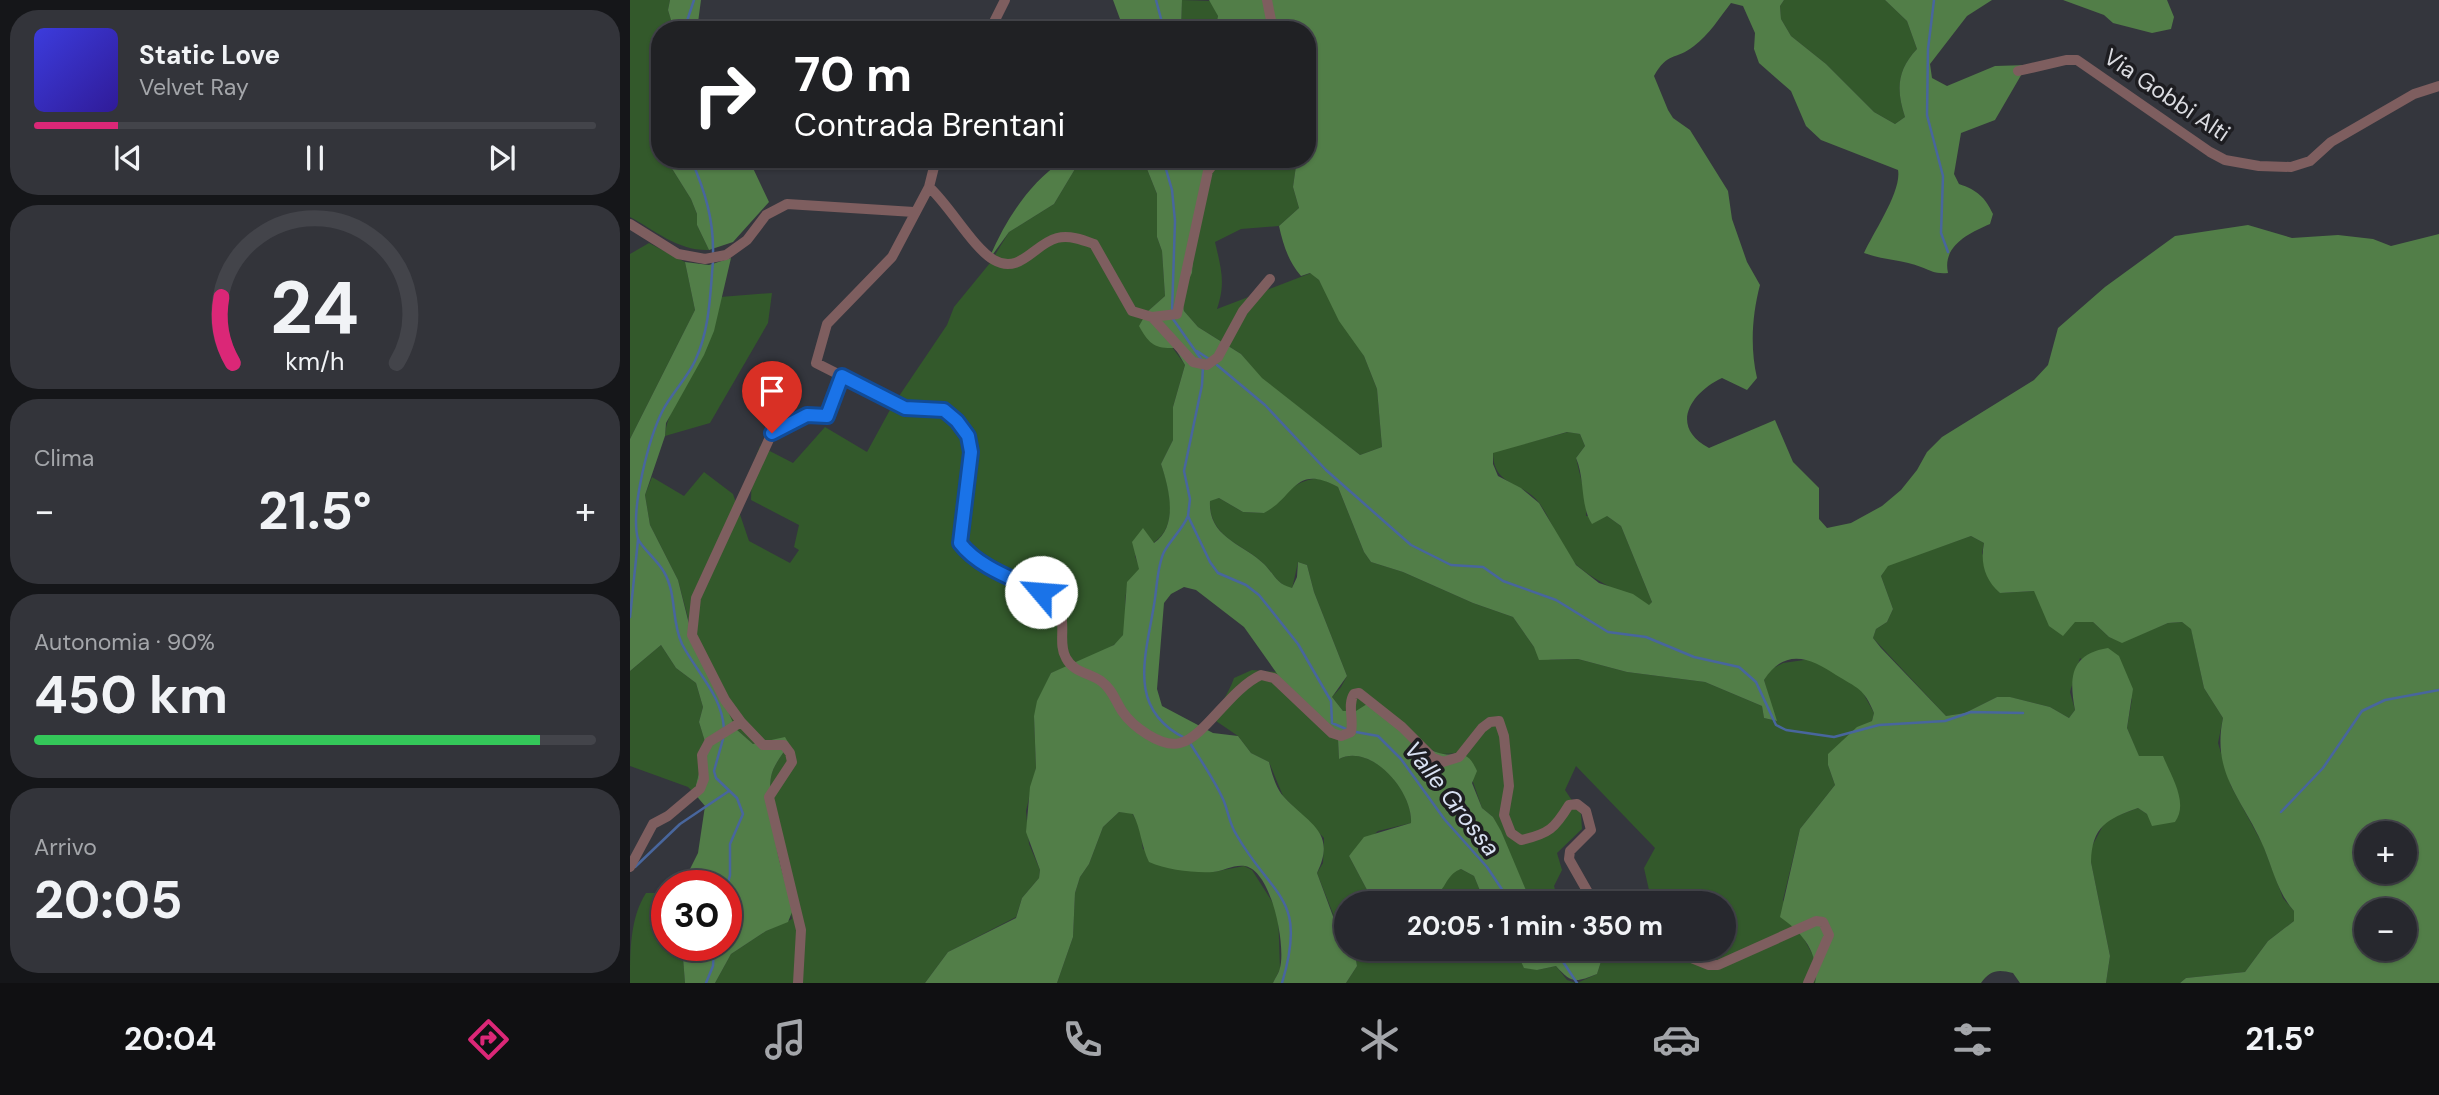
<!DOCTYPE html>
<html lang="it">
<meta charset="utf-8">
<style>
body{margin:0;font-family:"DM Sans",sans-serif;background:#33343a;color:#f1f3f6;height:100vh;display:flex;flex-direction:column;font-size:26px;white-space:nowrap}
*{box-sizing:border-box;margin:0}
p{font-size:23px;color:#a4a6aa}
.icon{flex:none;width:38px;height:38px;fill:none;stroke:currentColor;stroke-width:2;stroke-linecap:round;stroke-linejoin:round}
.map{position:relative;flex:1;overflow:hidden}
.details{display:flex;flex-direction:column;gap:10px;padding:10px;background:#151619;width:630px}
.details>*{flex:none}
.guide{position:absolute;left:21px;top:21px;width:665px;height:147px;border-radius:28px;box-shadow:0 2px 5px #0004,0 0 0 2px #43444a;background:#202124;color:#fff;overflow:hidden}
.controls{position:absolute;left:1724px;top:821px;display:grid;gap:14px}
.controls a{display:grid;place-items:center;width:63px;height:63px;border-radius:50%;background:#27282e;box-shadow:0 2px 5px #0004,0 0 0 2px #43444a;font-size:35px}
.speed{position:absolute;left:21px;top:870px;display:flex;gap:14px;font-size:35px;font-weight:700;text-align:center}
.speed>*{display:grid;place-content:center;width:91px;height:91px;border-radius:50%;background:#27282e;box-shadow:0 2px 5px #0004,0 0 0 2px #43444a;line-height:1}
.speed .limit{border:10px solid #d22;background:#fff;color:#111}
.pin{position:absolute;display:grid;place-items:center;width:60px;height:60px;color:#fff;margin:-72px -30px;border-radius:50% 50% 50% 0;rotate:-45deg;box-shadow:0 0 7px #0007}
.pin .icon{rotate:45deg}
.me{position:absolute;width:77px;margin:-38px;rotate:297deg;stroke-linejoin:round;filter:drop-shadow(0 0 5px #0008)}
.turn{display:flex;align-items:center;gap:24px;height:147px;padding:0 28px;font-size:32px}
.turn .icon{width:91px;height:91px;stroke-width:2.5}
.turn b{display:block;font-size:49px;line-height:60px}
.big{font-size:52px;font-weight:700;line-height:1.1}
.details .tile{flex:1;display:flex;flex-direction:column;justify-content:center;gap:10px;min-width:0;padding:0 24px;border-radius:28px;background:#33343a}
.details .dial{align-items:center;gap:0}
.dial svg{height:182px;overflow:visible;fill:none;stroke:#43444a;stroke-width:7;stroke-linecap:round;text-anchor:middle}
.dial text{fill:#f1f3f6;stroke:none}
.song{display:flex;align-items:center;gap:21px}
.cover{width:84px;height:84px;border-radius:10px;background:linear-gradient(135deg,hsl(240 70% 55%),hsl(250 70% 35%))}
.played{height:7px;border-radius:4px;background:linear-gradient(90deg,#db2777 15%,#43444a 15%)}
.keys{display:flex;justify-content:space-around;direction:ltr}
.heat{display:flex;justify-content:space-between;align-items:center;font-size:38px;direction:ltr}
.charge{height:10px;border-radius:5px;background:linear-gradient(90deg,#34c759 90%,#43444a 0)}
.trip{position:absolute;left:704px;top:891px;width:402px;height:70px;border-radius:35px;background:#27282e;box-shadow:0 2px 5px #0004,0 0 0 2px #43444a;font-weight:700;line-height:70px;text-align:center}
.menu{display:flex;height:112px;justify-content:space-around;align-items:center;background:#101012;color:#a4a6aa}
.menu .icon{width:49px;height:49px}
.menu .current{color:#db2777}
.menu b{font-size:32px;color:#f1f3f6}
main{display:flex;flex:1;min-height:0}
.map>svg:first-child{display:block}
</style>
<main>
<section class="details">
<div class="tile">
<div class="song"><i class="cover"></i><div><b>Static Love</b><p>Velvet Ray</p></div></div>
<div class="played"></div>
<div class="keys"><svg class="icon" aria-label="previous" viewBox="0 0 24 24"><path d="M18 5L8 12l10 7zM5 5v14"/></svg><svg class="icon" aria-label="pause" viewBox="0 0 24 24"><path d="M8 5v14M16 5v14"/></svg><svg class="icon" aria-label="next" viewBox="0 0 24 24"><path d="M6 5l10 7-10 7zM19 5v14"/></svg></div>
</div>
<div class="tile dial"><svg viewBox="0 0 100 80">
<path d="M14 69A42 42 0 1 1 86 69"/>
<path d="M14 69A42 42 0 0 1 9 40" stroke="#db2777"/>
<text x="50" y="56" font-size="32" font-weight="700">24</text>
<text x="50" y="72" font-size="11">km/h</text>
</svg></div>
<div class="tile"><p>Clima</p>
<div class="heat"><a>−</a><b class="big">21.5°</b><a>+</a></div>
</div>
<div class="tile"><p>Autonomia · 90%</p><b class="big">450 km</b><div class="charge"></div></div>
<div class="tile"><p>Arrivo</p><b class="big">20:05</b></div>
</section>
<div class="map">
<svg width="1809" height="983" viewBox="0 0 1809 983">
<rect width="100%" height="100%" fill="#34363d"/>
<!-- green -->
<path fill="#33592b" d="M 0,0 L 40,0 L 38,10 L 44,30 L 30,30 L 30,159 L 36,159 L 61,199 L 67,214 L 67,225 L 79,250 C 48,251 26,231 0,217 Z
M 552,0 L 582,1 L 588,16 L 585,30 L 551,30 Z
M 1154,0 L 1255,0 L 1277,21 L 1287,49 C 1267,70 1266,90 1275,117 L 1265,124 L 1244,112 L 1196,64 L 1161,36 L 1151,19 L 1150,6 Z
M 451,159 L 513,159 L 527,194 L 527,237 L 532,251 L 535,296 L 517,312 L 555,365 L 543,407 L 543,440 L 531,464 C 540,488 549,527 523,543 L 517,536 L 505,556 L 510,569 C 483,598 504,610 493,635 C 486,651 437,667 421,673 L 404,716 L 406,768 L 396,811 L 399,844 L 410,870 L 409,878 L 392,898 L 386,917 L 318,952 L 295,983 L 85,983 L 101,954 L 136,931 L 162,919 C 156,881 135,815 141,777 C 143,765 153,754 159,744 L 123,744 L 106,729 L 65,644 L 48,580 L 20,525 L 15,495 L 22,477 L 54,496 L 74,472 L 103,494 L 119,541 L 160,563 L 169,550 L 164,547 L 169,525 L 121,500 L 122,467 L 130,446 L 163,463 L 195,427 L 237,452 L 261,408 L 317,325 L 324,307 L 360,263 L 379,232 L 424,204 Z
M 573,159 L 667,159 L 663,187 L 669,208 L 649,226 L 611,229 L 585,242 C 591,268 596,283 587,309 L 681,273 L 689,280 L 734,356 L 747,389 L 752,447 L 730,455 L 631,378 L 611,354 L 568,327 L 554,311 L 551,294 L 562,272 L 575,164 Z
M 19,243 L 55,262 L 65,310 L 0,439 L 0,254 Z
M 142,293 L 138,323 L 80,423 L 35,436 C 36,418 45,406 53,390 C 69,360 86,332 90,297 Z
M 938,432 L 950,434 L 955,446 L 946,458 L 957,504 L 956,516 L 977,516 L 991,526 L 1022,602 L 1019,606 C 995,593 970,585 949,567 C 931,552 924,524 910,504 C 893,480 863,488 863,452 Z
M 690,478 L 708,487 L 734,552 L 741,562 L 773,572 L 843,603 L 883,617 L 904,647 L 920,660 L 948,659 L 997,672 L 1075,682 L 1132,706 L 1134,718 L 1146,721 L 1134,680 L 1140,670 L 1153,663 L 1181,659 L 1231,689 L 1244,713 L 1242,721 L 1227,728 L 1198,765 L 1205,785 L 1170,829 L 1153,900 L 1186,961 L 1185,983 L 947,983 L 967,974 L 975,949 L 1094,948 L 1094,903 L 1001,903 L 1019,890 L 1014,868 L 1025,848 L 946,766 L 935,790 L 951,814 L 952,829 L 927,853 L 932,870 L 924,886 L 929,903 L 908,903 L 898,895 L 863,817 L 852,808 L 833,753 L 810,754 L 726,711 L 713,711 L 702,697 L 711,687 L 717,676 L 684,592 L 677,565 L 668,562 L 662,589 C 647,584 645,575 634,564 C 614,544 578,538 580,500 L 589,498 L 613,512 L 634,513 C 652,496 664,480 690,478 Z
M 1341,536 L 1354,543 L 1352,553 L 1370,593 L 1404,591 L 1445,622 L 1463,622 L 1479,637 L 1492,642 L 1538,623 L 1552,622 L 1561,628 L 1574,688 L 1593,718 L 1588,743 L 1601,786 L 1633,845 L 1653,898 L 1664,911 L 1664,921 L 1638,941 L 1615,972 L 1556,978 L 1550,983 L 1476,983 L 1480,956 L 1461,862 L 1461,848 L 1476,820 L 1508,808 L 1517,814 L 1533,756 L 1509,757 L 1497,728 L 1502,699 L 1450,658 L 1440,692 L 1445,710 L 1439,718 L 1420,707 L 1379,697 L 1367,697 L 1335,713 L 1316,716 L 1243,638 L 1246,629 L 1257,622 L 1263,609 L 1251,576 L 1258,565 Z
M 31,645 L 46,668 L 66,683 L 73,707 L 69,722 L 76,745 L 64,793 L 58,787 L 0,766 L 0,671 Z
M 622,670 L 646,672 L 708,739 L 709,759 C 741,743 783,790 781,823 L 748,831 L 719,856 L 744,903 L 716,903 L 716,947 L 687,873 L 693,863 L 694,838 L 653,796 L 639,762 L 621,753 L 608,736 L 586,721 C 588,704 599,694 604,678 Z
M 489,812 L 502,813 L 510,827 L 513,849 L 560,870 L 583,872 L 614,866 L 622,870 L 648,911 L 650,969 L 643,983 L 427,983 L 443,937 L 445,893 L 450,877 L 459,864 L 473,827 Z
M 831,869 L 844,876 L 855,903 L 787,903 L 804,896 L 822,872 Z
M 16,893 L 37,893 L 37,945 L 52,945 L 55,983 L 0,983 C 0,951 0,918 16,893 Z
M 718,948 L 885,949 L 888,958 L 907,970 L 926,966 L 937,980 L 946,983 L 716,983 L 727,966 L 725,954 Z"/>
<!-- forest -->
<path fill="#527e48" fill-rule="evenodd" d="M 40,0 L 71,0 L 67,30 L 44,30 L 38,10 Z
M 483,0 L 552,0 L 551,30 L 477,30 L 490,19 Z
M 579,0 L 1154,0 L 1150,6 L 1151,19 L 1161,36 L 1196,64 L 1244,112 L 1265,124 L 1275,117 C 1266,90 1267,70 1287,49 L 1277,21 L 1255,0 L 1362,0 L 1337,16 L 1300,64 L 1302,78 L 1317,86 L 1365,66 L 1397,65 L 1365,120 L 1331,133 L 1324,174 L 1329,184 C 1347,190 1355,197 1363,214 L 1360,224 C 1339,233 1312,246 1318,273 C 1305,274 1302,271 1291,267 C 1274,260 1253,260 1234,253 C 1243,233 1272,191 1268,170 L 1191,140 L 1176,126 L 1161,91 L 1129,63 L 1124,49 L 1125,33 L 1113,6 L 1101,3 C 1090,17 1079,35 1064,46 C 1045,61 1038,51 1024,76 L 1038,110 L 1043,118 L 1060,130 L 1098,191 L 1102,219 L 1117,262 L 1130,285 C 1122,315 1120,348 1127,378 L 1117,390 L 1092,378 C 1060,393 1039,427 1079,448 L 1145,420 L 1163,462 L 1189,488 L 1189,519 L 1197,528 L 1221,523 L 1252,506 L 1271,490 L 1287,470 L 1297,452 L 1312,437 L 1404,380 L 1418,365 L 1428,328 L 1475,287 L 1545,236 L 1618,225 L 1662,238 L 1708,235 L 1743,239 L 1761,246 L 1809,234 L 1809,983 L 1550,983 L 1556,978 L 1615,972 L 1638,941 L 1664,921 L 1664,911 C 1648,893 1643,870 1634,848 C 1614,800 1581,775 1593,718 L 1574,688 L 1561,629 L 1552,622 L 1538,623 L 1492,643 L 1479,637 L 1463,622 L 1445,622 L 1433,636 L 1419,626 L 1404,591 L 1370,593 C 1355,580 1350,563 1354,543 L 1341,536 L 1258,566 L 1251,576 L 1263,609 L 1257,622 L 1246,629 L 1243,638 L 1251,648 L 1316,716 L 1335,713 L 1367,697 L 1380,697 L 1420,707 L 1439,718 L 1445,710 C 1439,678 1440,654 1478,648 L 1489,656 L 1503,689 L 1497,728 L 1509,756 L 1533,756 C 1541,776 1559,803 1545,822 L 1522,826 L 1517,814 L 1508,808 C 1477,819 1462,826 1461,862 L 1480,956 L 1476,983 L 1390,983 L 1383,973 C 1368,969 1360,970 1351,983 L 1185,983 C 1190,954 1173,933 1150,917 L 1170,829 L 1205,785 L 1198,765 L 1198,754 L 1227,727 L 1242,721 L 1244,713 C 1234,688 1227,688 1206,675 C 1181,658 1155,647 1134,680 L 1147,721 L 1134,718 L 1132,706 L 1075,682 L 997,672 L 948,659 L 909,660 L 904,647 L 883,617 L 843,603 L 773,572 L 741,562 L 734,552 L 708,487 C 664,463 665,497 634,513 L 613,512 L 589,498 L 580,501 C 578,538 614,544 634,564 C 645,575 646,584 662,588 L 667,577 L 668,562 L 677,565 L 684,592 L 717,676 L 702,697 L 713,711 L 726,711 L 737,704 C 758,720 781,743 806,752 C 826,760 835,744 847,771 L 842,783 L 852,808 L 863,817 L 871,831 L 898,895 L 908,903 L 921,903 L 855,903 L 844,876 L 831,869 C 818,874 817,884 809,893 C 794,908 763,903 744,903 L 719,856 L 734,837 L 781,823 C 783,791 741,743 709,759 L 708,739 L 655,685 L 614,627 L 566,590 L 554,587 L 541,594 L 534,603 L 527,689 L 532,706 L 583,733 L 608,736 L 621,753 L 639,762 C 642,774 646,788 654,797 C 679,824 707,832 687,873 L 714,946 L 725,954 L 727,966 L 716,983 L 643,983 C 645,978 649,973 650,968 C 656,946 642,871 615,866 C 605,864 593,871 583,872 C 563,873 537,870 519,862 C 511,846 511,829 503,814 L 489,812 L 473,827 L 459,864 L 450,877 L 445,893 L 443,937 L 427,983 L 295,983 L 318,952 L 386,918 L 392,898 L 409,878 L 410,870 L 396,832 L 400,787 L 406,768 L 404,716 L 407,701 L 421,673 L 484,645 L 493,635 L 497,582 L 509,569 L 502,542 L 513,528 L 524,543 C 549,526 539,488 531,464 L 543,440 L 543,407 L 555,365 L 545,348 C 525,349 519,344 509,326 L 517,312 L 535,296 L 532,251 L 527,237 L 527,194 L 513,159 L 573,159 L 575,189 L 567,218 L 562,273 L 551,294 L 554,311 L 568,327 L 611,354 L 632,378 L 730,455 L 752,447 L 747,389 L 734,356 L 709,321 L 689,280 L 680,273 L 671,276 C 658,261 653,244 649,226 L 669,208 L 663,187 L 667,159 L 677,159 L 677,30 L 585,30 L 588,16 ZM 937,432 L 950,434 L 955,446 L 946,458 C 955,478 950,506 962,524 L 977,516 L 991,526 L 1022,602 L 1019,605 L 1003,594 L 969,583 L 946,565 L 909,503 L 891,488 L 868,476 L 863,464 L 863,453 ZM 1736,833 L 1774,833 L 1774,872 L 1736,872 ZM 1736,910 L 1774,910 L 1774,948 L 1736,948 Z
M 1433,0 L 1537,0 L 1544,17 L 1541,29 L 1522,33 L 1483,23 L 1474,15 Z
M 36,159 L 95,159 L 93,168 L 122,166 L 139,202 L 103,242 L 79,250 L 67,225 L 67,214 L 61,199 Z
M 428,159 L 451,159 L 424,204 L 379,232 L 358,261 C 374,223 397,185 432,161 Z
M 101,258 L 84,331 L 74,355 L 36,423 L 35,436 L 15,495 L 20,525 L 48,580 L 60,628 L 106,729 L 123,744 L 155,737 L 159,744 C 153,754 143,765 141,777 C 136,809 151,878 164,907 L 158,922 L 136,931 L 101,954 L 85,983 L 55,983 L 52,945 L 96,945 L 96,886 L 52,885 L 68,853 L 75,806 L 64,793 L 76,745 L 69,722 L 73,707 L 66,683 L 46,668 L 31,645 L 0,671 L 0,439 L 65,310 L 55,262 L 79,265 Z
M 961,948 L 963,952 L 975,949 L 967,974 C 945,983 941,983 926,966 L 907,970 L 894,968 L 885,949 Z"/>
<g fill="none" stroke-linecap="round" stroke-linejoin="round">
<!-- stream -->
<path stroke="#48669d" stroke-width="2.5" d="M 526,0 L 534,30
M 1304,0 L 1298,49 L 1297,115 L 1313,176 L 1311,233 L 1318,252
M 54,30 L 64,0
M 61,159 C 75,191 84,220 83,255
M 533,159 L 542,190 L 545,221 L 542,313
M 83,261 C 80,295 80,329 65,361 C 57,378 42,393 33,410 C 19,437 0,510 8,539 C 12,548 28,561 34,572 C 47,594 41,621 52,644 C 67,673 92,695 94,729
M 543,319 L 571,359
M 567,351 L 579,359
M 587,365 L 635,405 L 696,470 L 781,545 L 821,565 L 853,567 L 873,581 L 926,600 L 978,632 L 1016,637 L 1064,657 L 1109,667 L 1126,682 L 1146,725 L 1156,730 L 1204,737 L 1249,725 L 1315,721 L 1341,712 L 1393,713
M 573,366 L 572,385 L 554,471 L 560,499 L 558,516 L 580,562 L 588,573 L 616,585 L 629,595 L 668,644 L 701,701 L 702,723 L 716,729
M 0,617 L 8,540
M 726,732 L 748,736 L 771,759 L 815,820 L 857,867 L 881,903
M 555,738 C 496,709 516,655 524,605 C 527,589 527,566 534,552 C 541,539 552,530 558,516
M 93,739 L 84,771 L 86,778 L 107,798 L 113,814 L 100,844 L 100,875 L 96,891
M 560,743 C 571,761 584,779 593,799 C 598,810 599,823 606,834 C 643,899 678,896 652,983
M 1651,812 L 1693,768 L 1732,711 L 1755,700 L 1809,690
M 5,867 L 50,824 L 99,791
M 924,948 L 947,983
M 76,983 L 83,966 L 84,945"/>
<!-- street -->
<path stroke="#7e5e5f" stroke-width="10" d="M 637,0 L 643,30
M 360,30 L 375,0
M 1388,71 L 1436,60 L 1447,60 L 1580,152 L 1595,160 L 1629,166 L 1661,167 L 1680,161 L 1701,142 L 1784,94 L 1809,86
M 306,159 L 299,187 L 262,257 L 197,324 L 186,363 L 275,408 L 314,410 L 327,421 L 338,436 L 341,465 L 330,534 L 329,543 L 336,552 C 360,567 413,585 427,607 C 438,622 427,643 436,658 C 443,672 459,673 471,681 C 482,689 485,700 492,711 C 502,726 531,748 550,743 C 575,737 600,689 631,675 L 644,678 L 702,733 L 711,736 L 721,732 C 724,719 717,705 724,694 L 729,693 L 772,727 L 803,758 L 813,762 L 829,757 L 852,728 L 860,722 L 869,721 L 874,736 L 879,786 L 874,815 L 881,833 L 891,840 C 919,834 925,828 939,805 L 947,804 L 956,811 L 961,830 L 940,851 L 939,859 L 964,903
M 299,187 C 320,206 343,248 364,260 C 390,275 404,244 427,238 C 440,235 453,240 464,244 L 502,311 L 522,317 L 563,362 L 577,365 L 588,357 L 613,311 L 640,279
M 0,224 L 48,254 L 75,259 L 96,255 L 117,240 L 136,215 L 157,204 L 284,212
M 522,317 L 547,314 L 578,171 L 587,159
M 0,867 L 23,824 L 38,816 L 70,789 L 74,779 L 72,755 L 79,742 L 111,722
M 998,948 L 1004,948
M 1037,948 L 1079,965 L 1088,965 L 1186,921 L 1193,922 L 1199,935 L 1178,983
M 168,983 L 171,930 L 139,797 L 162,762 L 160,753 L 154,745 L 133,745 L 111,722 L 95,700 L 62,635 L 66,598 L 142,433 L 177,415 L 197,416 L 212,376"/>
</g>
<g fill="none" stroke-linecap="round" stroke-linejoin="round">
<defs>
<path id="route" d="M 142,433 L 177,415 L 197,416 L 212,376 L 275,408 L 314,410 L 327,421 L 338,436 L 341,452 L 330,543 C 348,567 384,579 411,592"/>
</defs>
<!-- route casing -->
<use href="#route" stroke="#114b97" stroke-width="18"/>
<!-- route -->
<use href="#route" stroke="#1a73e8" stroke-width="12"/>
</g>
<g text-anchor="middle" stroke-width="7" stroke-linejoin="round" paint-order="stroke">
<!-- street labels -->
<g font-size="23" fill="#dbdce1" stroke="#1d1d21">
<text transform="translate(1537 95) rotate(34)" y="8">Via Gobbi Alti</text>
</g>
<!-- water labels -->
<g font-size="24" font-style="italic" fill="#d8e1f2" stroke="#1d1d21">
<text transform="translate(822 799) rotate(52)" y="8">Valle Grossa</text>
</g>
</g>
</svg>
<div class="controls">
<a>+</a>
<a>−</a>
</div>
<div class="speed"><div class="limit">30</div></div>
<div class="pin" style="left:142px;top:433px;background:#d93025"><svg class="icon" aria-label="arrive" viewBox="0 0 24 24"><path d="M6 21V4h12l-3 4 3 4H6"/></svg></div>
<svg class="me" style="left:411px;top:592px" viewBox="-20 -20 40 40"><circle r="19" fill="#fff"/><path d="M0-13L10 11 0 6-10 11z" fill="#1a73e8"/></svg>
<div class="trip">20:05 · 1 min · 350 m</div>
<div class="guide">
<div class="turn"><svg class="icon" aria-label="right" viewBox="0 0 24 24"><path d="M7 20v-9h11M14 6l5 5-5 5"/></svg><div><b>70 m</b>Contrada Brentani</div></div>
</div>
</div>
</main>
<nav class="menu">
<b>20:04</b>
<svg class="icon current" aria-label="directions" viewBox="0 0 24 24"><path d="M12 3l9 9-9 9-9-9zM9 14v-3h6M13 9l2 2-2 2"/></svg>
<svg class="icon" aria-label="music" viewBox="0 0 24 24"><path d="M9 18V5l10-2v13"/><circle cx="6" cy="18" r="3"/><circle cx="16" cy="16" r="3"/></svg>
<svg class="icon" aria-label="phone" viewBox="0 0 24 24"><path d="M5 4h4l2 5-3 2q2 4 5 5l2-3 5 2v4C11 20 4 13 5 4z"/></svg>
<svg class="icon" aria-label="climate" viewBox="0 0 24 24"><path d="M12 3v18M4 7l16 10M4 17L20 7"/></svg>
<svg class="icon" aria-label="car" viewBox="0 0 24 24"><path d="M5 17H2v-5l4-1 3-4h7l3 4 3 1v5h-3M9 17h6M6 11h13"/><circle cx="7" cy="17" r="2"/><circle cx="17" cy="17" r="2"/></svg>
<svg class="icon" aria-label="filters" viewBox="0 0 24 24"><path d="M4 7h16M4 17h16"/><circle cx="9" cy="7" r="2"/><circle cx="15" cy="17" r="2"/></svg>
<b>21.5°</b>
</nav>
